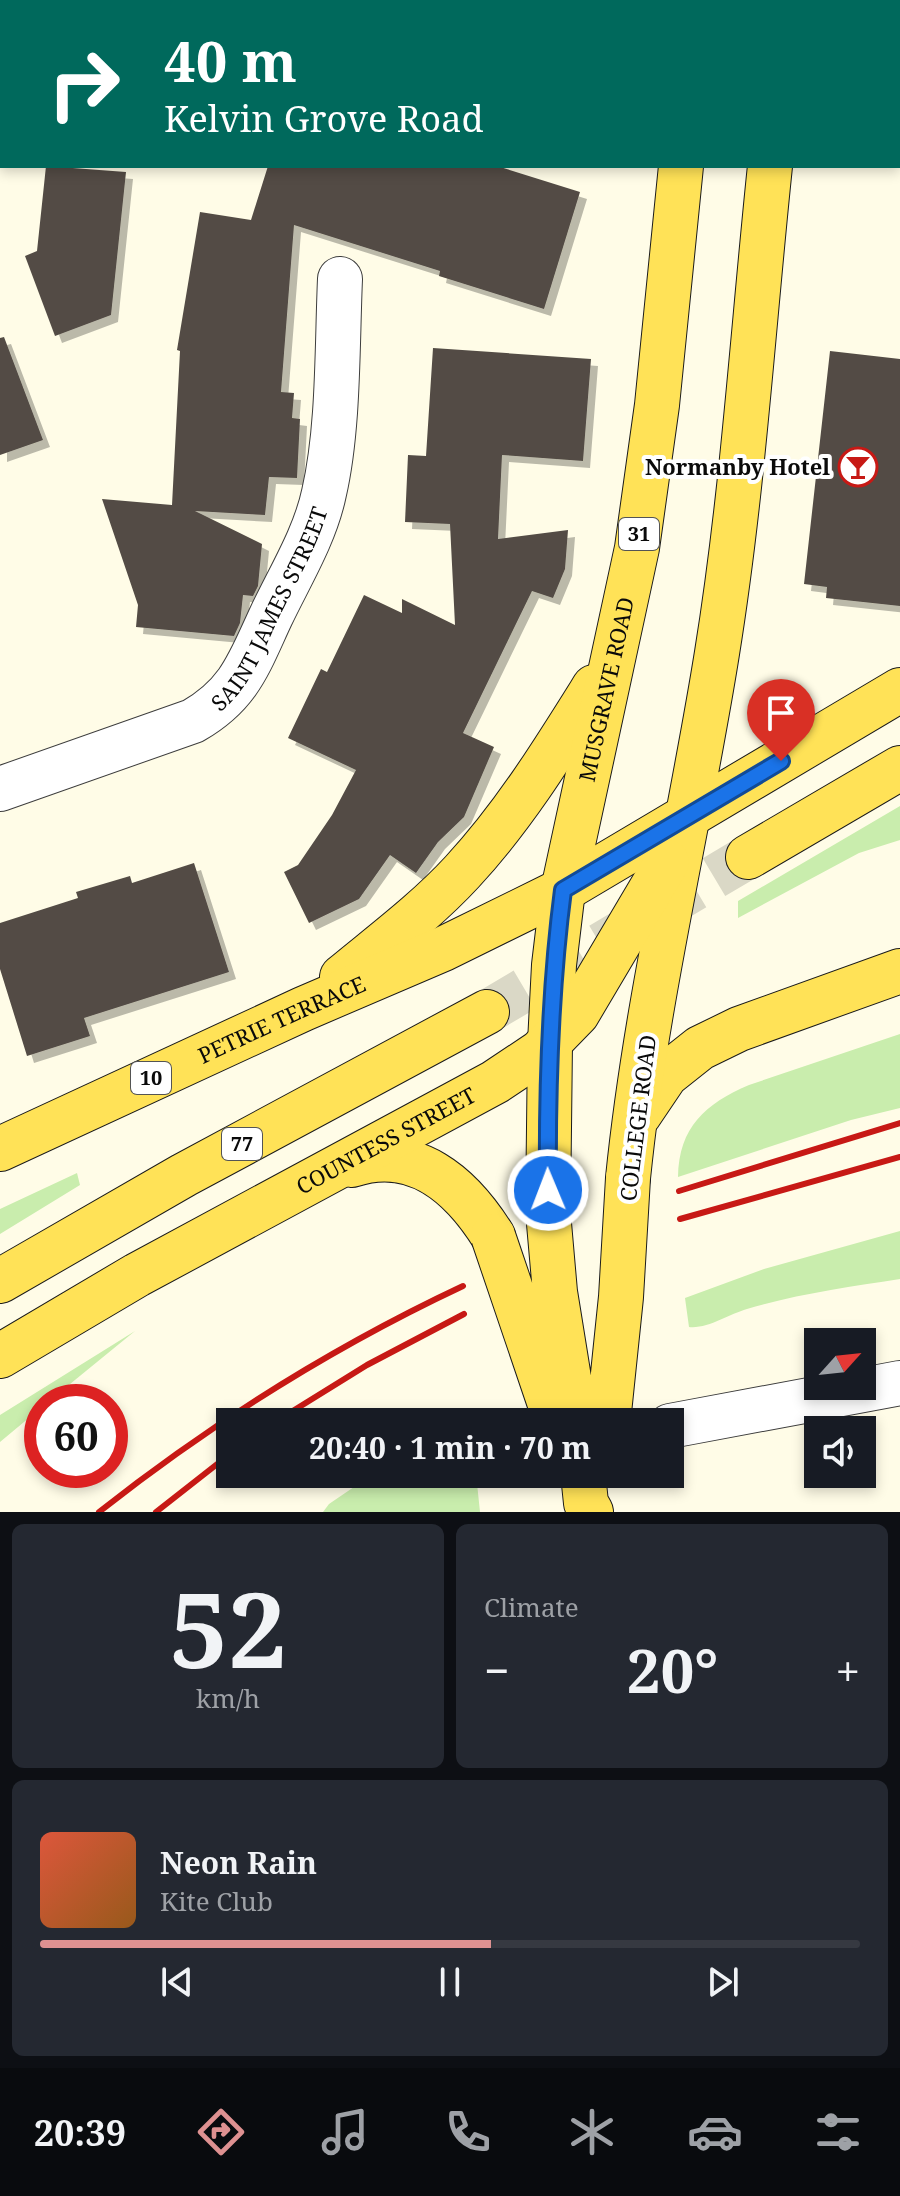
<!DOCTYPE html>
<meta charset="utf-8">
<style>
body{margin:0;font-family:"Noto Serif",serif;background:#242831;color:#f1f3f6;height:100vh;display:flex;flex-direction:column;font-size:30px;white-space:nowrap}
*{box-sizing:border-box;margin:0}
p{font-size:26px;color:#9ea1a6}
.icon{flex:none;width:44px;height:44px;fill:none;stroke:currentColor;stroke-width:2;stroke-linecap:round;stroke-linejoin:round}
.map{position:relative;height:1512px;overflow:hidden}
.details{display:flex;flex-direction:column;gap:12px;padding:12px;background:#0d0f14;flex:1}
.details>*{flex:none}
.top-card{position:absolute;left:0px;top:0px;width:900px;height:168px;box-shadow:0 4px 12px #0003;background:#00695c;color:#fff;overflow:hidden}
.needle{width:52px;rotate:63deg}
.buttons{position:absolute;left:804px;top:1328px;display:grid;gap:16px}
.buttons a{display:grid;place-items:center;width:72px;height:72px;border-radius:0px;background:#171b24;box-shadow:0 4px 12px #0003;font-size:40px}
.speed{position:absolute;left:24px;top:1384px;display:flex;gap:16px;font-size:40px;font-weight:700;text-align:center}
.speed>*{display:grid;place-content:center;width:104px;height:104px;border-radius:50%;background:#171b24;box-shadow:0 4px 12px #0003;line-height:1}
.speed .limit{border:12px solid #d22;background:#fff;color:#111}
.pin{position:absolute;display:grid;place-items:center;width:68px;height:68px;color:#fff;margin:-82px -34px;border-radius:50% 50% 50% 0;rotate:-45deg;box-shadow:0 0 8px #0007}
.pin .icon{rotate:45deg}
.me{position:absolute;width:88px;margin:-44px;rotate:359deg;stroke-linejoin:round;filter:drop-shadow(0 0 6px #0008)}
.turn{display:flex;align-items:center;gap:28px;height:168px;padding:0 32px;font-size:36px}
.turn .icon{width:104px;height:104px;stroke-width:2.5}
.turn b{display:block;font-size:56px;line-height:68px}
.big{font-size:60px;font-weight:700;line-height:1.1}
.details .widget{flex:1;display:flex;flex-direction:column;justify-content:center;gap:12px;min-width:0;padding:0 28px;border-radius:12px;background:#242831}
.details .dial{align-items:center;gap:0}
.dial b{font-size:104px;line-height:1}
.song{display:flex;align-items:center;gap:24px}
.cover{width:96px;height:96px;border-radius:12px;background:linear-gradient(135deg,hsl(10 70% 55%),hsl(30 70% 35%))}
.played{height:8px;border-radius:4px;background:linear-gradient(90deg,#de9191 55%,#363941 55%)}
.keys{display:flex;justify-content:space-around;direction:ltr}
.heat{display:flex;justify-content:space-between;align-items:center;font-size:44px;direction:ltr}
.details .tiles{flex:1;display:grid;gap:12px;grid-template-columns:1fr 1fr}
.widget:last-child{grid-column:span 2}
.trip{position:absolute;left:216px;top:1408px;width:468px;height:80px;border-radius:0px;background:#171b24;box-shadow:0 4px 12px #0003;font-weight:700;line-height:80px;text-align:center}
.dock{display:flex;height:128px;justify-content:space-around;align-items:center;background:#090b0e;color:#9ea1a6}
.dock .icon{width:56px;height:56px}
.dock .active{color:#de9191}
.dock b{font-size:36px;color:#f1f3f6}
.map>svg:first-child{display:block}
</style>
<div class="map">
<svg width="900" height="1512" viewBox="0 0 900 1512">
<defs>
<filter id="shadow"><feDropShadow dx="7" dy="7" stdDeviation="0" flood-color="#0004"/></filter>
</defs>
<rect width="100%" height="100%" fill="#fffce7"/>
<!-- green -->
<path fill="#c9edad" d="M 900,806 L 900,840 L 859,853 L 738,918 L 738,901 Z
M 900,1034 L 900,1108 L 851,1120 L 678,1177 C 679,1127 705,1104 749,1085 Z
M 77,1173 L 80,1185 L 0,1234 L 0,1209 Z
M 900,1231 L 900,1279 C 849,1287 797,1294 747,1309 C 729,1314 708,1329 689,1327 L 685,1298 L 764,1269 Z
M 135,1331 L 48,1402 L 42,1402 L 42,1407 L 0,1442 L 0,1415 Z
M 373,1474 L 476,1474 L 480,1512 L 323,1512 L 329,1504 Z"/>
<!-- building -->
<path fill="#534c45" filter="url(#shadow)" d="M 46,166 L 126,172 L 111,315 L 55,336 L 25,256 L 37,251 Z
M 268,166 L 497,166 L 580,192 L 544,309 L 439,276 L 440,271 L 294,225 L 281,392 L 294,393 L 292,418 L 300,419 L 297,478 L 269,477 L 265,515 L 195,511 L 262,544 L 258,586 L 253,596 L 243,595 L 240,623 L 234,636 L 136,627 L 138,605 L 102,499 L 172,505 L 180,351 L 177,350 L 200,212 L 251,220 Z
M 4,337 L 43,440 L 0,455 L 0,338 Z
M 433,348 L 591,359 L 583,461 L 502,455 L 498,539 L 568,530 L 565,569 L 553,598 L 532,591 L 463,733 L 494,747 L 464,817 L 438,842 L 416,873 L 390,855 L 359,899 L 309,923 L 284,872 L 298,865 L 332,815 L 356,770 L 288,738 L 321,669 L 327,672 L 364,595 L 402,613 L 402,599 L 455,625 L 450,524 L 405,522 L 408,455 L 426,456 Z
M 830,351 L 900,359 L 900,606 L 826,598 L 827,587 L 804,584 Z
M 194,863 L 229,972 L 84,1018 L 90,1036 L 27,1056 L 0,969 L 0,923 L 78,898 L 76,892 L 130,876 L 132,883 Z"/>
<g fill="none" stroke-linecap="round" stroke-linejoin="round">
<!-- primary-tunnel -->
<path stroke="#dad8c6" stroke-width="44" stroke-dasharray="44 22" stroke-linecap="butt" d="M 487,1012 L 748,857"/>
<defs>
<g id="minor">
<path d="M 162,0 L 167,2"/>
<path id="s1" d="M 0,789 L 193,721 C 240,694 249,663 271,616 C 290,576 315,536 324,493 C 339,428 337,346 340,279"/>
<path d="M 670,1426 L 900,1383"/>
</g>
<g id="primary">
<path d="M 697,2 L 697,0"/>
<path d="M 784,2 L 784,0"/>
<path d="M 748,857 L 900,768"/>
<path d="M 342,977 C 383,943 426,911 462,872 C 514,816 554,751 594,687"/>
<path d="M 639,1115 L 666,1075 L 700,1048 L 739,1029 L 900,971"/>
<path id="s2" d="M 0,1149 L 303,1009 L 443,949 L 563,890 L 900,690"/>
<path d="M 352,1165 C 415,1144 461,1185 493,1236"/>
<path d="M 628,1178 C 646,1001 689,828 717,653 C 743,492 753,328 770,166"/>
<path id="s3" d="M 548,1212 L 550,1043 L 554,965 L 563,890 L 637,548 L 657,405 L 681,166"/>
<path d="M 0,1281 L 184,1175 L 487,1012"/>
<path id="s4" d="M 0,1356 L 137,1275 L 495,1082 L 540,1052 L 577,1014 L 667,862"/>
<path d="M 583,1474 L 586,1503 L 591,1512"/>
</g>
</defs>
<!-- minor casing -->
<use href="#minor" stroke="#3d3d3d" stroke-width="46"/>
<!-- primary casing -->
<use href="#primary" stroke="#1b1b1b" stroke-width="46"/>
<!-- minor -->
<use href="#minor" stroke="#fff" stroke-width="44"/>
<!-- primary -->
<use href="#primary" stroke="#ffe257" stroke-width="44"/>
<!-- rail -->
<path stroke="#c71915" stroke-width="6" d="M 679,1191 L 900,1123
M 680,1219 L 900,1157
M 275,1422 L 367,1365 L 464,1314
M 99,1512 C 212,1423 333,1347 463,1286
M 156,1512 L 230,1454"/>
<defs>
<path id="primary-bridge" d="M 548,1212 L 555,1292 L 576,1422
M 493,1236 L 554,1416
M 608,1422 L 621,1297 L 628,1178"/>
</defs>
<!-- primary-bridge casing -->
<use href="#primary-bridge" stroke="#1b1b1b" stroke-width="46" stroke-linecap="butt"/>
<!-- primary-bridge -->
<use href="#primary-bridge" stroke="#ffe257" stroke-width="44"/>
</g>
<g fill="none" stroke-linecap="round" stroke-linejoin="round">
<defs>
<path id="route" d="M 548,1190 C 547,1089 550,989 563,890 L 781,761"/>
</defs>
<!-- route casing -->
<use href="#route" stroke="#114b97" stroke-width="20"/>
<!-- route -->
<use href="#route" stroke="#1a73e8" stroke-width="14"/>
</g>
<!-- icons -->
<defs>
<symbol id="bar-ring" viewBox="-11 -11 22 22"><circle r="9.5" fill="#fff" stroke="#c71915" stroke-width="1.5"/><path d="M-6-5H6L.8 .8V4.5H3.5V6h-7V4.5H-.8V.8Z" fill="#c71915"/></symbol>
</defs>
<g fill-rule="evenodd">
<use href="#bar-ring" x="836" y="445" width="44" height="44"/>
</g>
<g text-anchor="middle" stroke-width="8" stroke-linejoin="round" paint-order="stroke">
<!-- shield labels -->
<g fill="#fff" stroke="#545454" stroke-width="2">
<rect x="619" y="518" width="40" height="32" rx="6"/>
<rect x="131" y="1062" width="40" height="32" rx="6"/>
<rect x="222" y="1128" width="40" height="32" rx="6"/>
</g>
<g font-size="20" font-weight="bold" fill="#0a0a0a">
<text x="639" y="541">31</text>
<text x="151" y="1085">10</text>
<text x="242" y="1151">77</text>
</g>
<!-- poi labels -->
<g font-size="22" font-weight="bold" fill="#0a0a0a" stroke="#fff" text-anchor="end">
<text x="830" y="475">Normanby Hotel</text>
</g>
<!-- street labels -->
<g font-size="22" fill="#0a0a0a" stroke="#fff">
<text dy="8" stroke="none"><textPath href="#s1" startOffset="344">SAINT JAMES STREET</textPath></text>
<text dy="8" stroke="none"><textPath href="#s3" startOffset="528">MUSGRAVE ROAD</textPath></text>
<text dy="8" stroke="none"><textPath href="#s2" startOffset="310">PETRIE TERRACE</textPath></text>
<text transform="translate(638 1118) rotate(-83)" y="8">COLLEGE ROAD</text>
<text dy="8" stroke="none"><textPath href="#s4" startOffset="442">COUNTESS STREET</textPath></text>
</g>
</g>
</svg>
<div class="buttons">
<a><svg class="needle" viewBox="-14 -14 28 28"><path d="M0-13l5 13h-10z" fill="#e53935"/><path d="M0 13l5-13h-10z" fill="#9ea1a6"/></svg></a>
<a><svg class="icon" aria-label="sound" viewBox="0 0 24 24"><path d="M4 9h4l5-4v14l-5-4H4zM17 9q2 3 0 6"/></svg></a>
</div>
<div class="speed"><div class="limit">60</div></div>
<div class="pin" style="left:781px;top:761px;background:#d93025"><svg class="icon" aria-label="arrive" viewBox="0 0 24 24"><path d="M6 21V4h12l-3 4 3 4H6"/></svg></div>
<svg class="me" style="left:548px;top:1190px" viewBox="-20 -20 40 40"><circle r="17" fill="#1a73e8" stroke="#fff" stroke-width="3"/><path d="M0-11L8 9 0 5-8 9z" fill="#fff"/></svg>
<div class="trip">20:40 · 1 min · 70 m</div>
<div class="top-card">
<div class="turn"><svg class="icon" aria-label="right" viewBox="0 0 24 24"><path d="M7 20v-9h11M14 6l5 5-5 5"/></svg><div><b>40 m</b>Kelvin Grove Road</div></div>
</div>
</div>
<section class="details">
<div class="tiles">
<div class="widget dial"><b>52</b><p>km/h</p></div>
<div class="widget"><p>Climate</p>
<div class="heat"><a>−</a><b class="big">20°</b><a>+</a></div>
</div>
<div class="widget">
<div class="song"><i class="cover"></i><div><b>Neon Rain</b><p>Kite Club</p></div></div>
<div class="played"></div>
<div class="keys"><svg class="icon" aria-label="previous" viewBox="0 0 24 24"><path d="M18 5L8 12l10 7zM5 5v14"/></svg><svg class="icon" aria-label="pause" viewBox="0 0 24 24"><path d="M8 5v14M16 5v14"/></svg><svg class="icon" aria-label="next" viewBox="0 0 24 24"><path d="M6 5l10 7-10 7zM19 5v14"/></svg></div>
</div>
</div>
</section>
<nav class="dock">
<b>20:39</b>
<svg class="icon active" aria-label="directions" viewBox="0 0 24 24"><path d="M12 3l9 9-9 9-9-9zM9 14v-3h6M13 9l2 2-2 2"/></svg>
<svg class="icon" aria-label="music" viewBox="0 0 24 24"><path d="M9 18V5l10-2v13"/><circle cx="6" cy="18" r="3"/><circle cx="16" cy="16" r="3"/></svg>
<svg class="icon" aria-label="phone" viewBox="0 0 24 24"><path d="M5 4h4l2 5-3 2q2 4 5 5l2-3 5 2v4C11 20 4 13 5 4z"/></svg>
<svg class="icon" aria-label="climate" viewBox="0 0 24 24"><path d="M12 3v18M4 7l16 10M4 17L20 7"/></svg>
<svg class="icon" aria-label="car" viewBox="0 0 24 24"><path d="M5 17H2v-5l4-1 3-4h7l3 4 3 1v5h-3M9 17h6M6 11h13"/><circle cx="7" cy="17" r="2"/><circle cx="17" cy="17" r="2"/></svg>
<svg class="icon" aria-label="filters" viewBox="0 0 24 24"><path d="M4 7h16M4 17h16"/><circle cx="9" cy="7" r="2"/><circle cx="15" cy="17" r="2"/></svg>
</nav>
